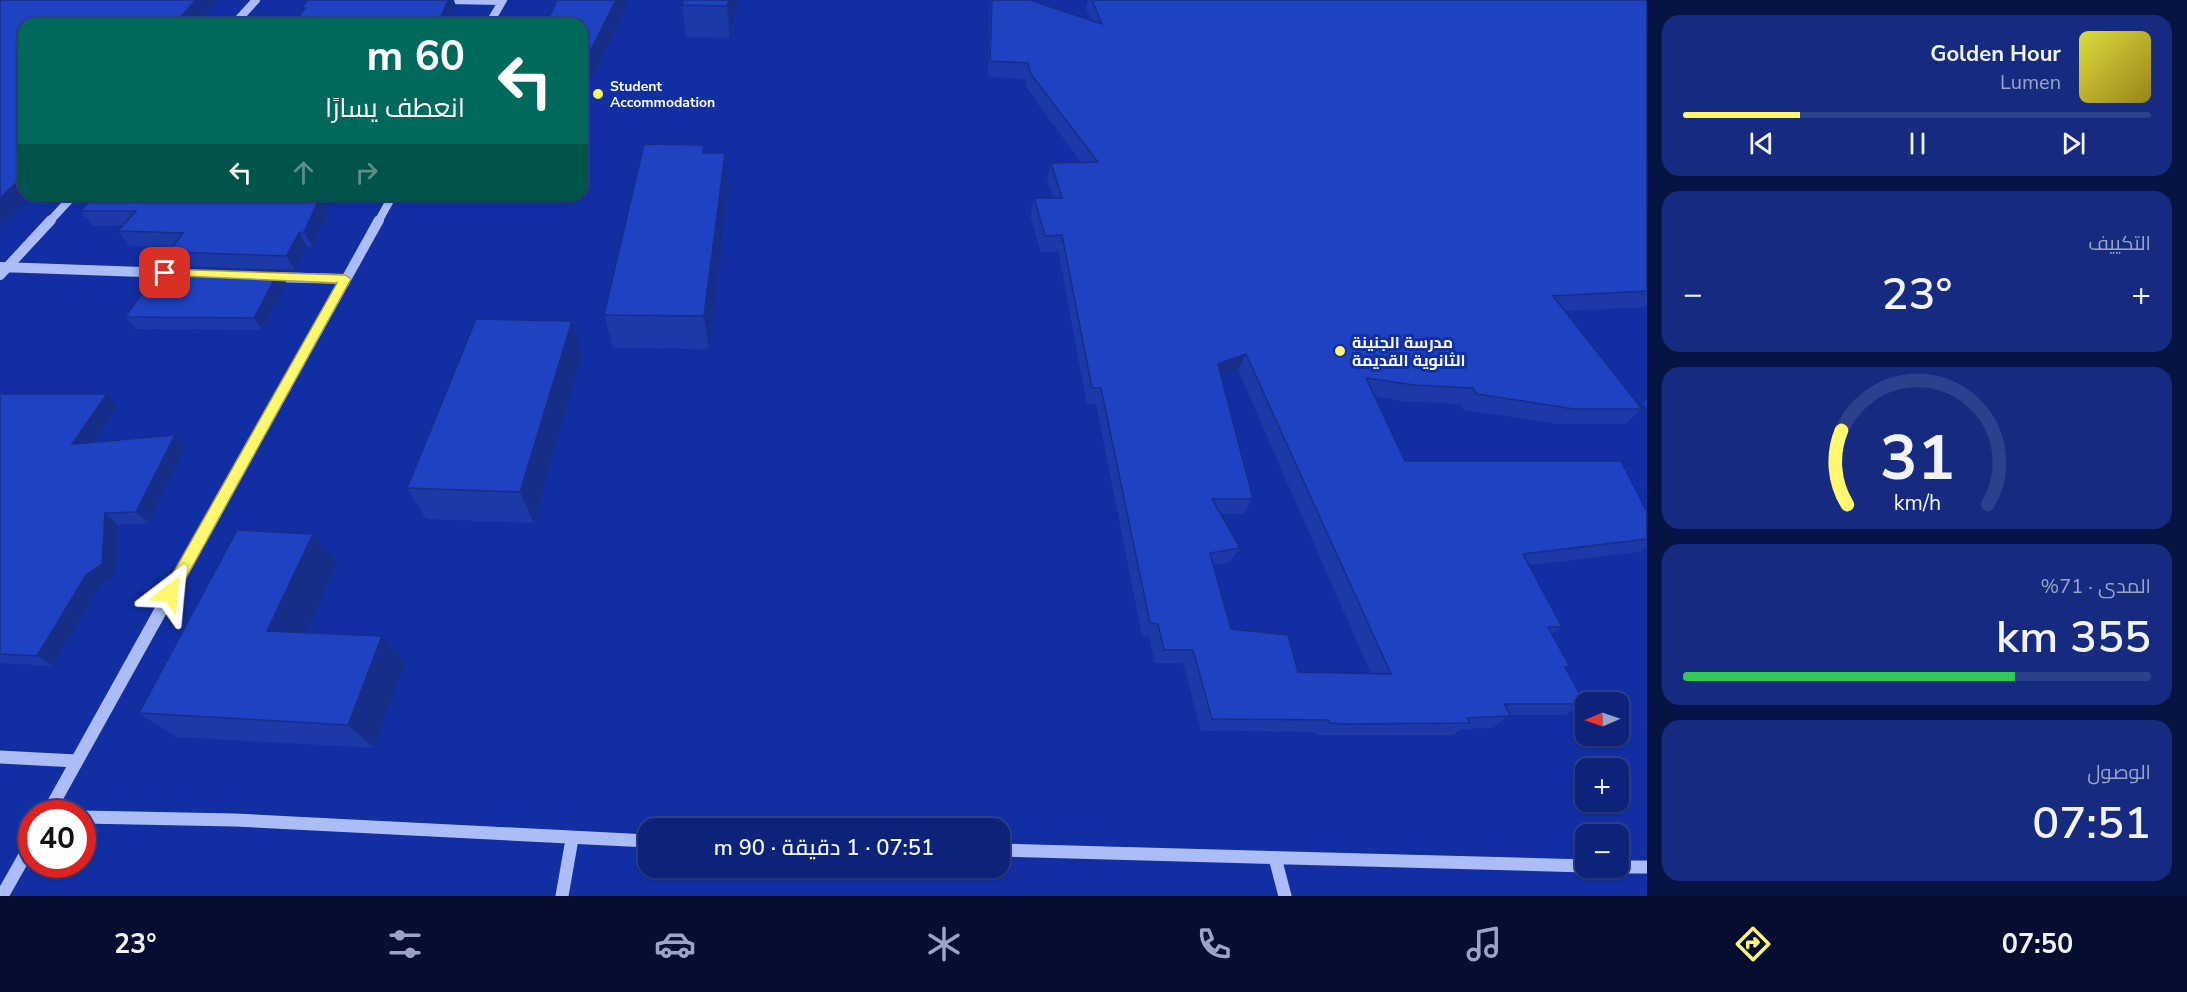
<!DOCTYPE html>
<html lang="ar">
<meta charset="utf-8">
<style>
body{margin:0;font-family:"Nunito Sans",Cairo,sans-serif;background:#162b7f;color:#f1f3f6;direction:rtl;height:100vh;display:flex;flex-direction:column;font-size:22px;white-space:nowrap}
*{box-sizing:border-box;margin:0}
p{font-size:20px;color:#9aa4c7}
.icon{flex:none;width:33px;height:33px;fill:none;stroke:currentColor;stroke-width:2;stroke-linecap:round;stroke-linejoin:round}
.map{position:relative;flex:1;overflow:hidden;direction:ltr}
.drawer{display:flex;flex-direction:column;gap:15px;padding:15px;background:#071343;width:540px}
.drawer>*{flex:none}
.guide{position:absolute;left:18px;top:18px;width:570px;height:183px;border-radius:18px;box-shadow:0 2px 4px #0004,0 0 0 2px #2d408b;direction:rtl;background:#00695c;color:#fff;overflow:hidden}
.needle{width:39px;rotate:268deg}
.buttons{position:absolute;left:1575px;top:692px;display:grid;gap:12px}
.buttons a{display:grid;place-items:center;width:54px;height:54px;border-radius:12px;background:#0d237a;box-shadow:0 2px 4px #0004,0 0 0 2px #2d408b;font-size:30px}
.speed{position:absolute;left:18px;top:800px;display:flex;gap:12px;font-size:30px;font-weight:700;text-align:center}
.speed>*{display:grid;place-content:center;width:78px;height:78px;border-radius:50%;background:#0d237a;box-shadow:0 2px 4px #0004,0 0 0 2px #2d408b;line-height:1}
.speed .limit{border:9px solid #d22;background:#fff;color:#111}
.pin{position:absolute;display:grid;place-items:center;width:51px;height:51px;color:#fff;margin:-26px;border-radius:12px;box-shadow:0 3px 9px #0006}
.me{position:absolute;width:66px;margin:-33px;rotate:29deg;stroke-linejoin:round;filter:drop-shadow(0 0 4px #0008)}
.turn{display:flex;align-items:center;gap:21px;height:126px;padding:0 24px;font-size:27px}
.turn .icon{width:78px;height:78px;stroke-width:2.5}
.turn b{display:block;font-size:42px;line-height:51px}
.lanes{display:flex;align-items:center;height:57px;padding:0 24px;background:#0003;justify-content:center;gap:30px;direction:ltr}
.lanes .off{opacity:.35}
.big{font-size:45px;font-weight:600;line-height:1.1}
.drawer .card{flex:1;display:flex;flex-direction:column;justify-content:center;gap:9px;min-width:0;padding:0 21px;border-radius:18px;background:#162b7f}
.drawer .dial{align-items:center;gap:0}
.dial svg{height:156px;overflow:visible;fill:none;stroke:#2d408b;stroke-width:7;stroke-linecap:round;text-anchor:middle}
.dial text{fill:#f1f3f6;stroke:none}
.song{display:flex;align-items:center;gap:18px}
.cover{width:72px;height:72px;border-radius:9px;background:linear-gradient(135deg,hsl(60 70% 55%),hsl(50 70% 35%))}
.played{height:6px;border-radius:3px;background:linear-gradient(90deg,#fff770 25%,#2d408b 25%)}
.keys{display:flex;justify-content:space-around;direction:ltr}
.heat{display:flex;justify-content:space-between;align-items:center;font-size:33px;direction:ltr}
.charge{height:9px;border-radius:4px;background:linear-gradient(90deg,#34c759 71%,#2d408b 0)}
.trip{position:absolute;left:638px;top:818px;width:372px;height:60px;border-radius:18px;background:#0d237a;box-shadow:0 2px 4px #0004,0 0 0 2px #2d408b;font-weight:600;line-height:60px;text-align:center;direction:rtl}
.tabs{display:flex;height:96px;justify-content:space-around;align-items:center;background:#050e31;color:#9aa4c7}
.tabs .icon{width:42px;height:42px}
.tabs .on{color:#fff770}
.tabs b{font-size:27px;color:#f1f3f6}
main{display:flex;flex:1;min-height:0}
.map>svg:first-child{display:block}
</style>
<main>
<section class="drawer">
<div class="card">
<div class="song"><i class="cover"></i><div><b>Golden Hour</b><p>Lumen</p></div></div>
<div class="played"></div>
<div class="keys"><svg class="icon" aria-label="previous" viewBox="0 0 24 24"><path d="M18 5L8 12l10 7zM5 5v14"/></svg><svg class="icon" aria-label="pause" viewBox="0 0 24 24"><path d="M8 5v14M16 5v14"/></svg><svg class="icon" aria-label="next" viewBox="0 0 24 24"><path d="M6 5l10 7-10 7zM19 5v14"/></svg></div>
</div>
<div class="card"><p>التكييف</p>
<div class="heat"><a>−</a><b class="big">23°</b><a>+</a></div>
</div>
<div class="card dial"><svg viewBox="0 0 100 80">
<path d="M14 69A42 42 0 1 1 86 69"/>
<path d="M14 69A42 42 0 0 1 11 31" stroke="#fff770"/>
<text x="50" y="56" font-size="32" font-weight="700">31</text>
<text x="50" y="72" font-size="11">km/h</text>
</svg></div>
<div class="card"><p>المدى · 71%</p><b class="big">355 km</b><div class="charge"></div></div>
<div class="card"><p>الوصول</p><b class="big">07:51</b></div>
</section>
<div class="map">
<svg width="1647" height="896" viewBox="0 0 1647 896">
<rect width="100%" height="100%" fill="#112fa3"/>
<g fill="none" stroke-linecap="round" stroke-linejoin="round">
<!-- minor-far2 -->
<path stroke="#acbcf6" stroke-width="8" d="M 449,0 L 502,1
M 234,24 L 256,0
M 489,24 L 503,0
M 49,222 L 74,195
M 378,222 L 393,195"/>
<!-- minor-far1 -->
<path stroke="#acbcf6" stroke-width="10" d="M 0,267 L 171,273
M 0,275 L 51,220
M 271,277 L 345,279
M 216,513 L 379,220"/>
<!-- minor -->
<path stroke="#acbcf6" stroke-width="13" d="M 0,757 L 76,761
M 48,813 L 216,511
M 82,817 L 235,820 L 648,841
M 999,850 L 1586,866
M 1275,858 L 1285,896
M 1618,867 L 1647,867
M 2,896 L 32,843
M 562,896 L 572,839"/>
</g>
<!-- wall -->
<path fill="#1b39a7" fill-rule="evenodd" d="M 557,0 L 630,0 L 588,87 L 582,87 L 582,24 Z
M 684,0 L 738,0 L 730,38 L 686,37 L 682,5 Z
M 990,0 L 1030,0 L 1090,20 L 1086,8 L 1088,0 L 1647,0 L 1647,307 L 1565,311 L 1642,409 L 1625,424 L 1558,424 L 1464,410 L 1460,404 L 1402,401 L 1375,396 L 1405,461 L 1647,512 L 1647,547 L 1640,552 L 1529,565 L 1562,627 L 1552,634 L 1570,667 L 1566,670 L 1585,704 L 1565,715 L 1510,715 L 1492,728 L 1462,729 L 1453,735 L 1316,735 L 1315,732 L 1201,731 L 1183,663 L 1155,663 L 1149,637 L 1142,636 L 1096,404 L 1087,404 L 1058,251 L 1041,253 L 1030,214 L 1034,198 L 1053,198 L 1047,179 L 1051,163 L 1081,162 L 1027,89 L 1025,79 L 988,77 ZM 1238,370 L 1371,674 L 1298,672 L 1231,629 L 1213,565 L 1230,562 L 1240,548 L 1220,514 L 1243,514 L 1253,499 L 1221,376 Z
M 725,153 L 728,187 L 709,349 L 613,348 L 604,315 Z
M 94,195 L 335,195 L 313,247 L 307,247 L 295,270 L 180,266 L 169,252 L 173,247 L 130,246 L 118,231 L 124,225 L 93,226 L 81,211 Z
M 279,271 L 287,284 L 262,330 L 136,329 L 125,317 Z
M 582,354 L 534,523 L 426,519 L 407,488 Z
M 0,394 L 118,407 L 95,442 L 186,447 L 149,523 L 118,525 L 116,575 L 100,586 L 53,666 L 0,663 Z
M 1647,398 L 1647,409 L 1642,403 Z
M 337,563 L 307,633 L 382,636 L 405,663 L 374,748 L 176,737 L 139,713 Z"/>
<!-- shaded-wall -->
<path fill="#162e88" d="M 196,0 L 218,0 L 196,24 L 174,24 Z
M 448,0 L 454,0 L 456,6 L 448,24 L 438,24 Z
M 616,0 L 630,0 L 588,87 L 583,65 Z
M 729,0 L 738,0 L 730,38 L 727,6 Z
M 725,153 L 728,187 L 709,349 L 704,316 Z
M 24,176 L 24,195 L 34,195 L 2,226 L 0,225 L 0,198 Z
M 321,195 L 335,195 L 313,247 L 304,232 Z
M 299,233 L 307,247 L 295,270 L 286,256 Z
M 279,271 L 287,284 L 262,330 L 254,318 Z
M 572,321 L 582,354 L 534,523 L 520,492 Z
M 1246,354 L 1238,370 L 1210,380 L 1218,364 Z
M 107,394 L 118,407 L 85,456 L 72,444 Z
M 175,435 L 186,447 L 149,523 L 136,512 Z
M 105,513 L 118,525 L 116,575 L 100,586 L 53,666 L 37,656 Z
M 313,534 L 337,563 L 296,658 L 267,631 Z
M 382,636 L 405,663 L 374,748 L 348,725 Z"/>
<!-- building -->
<path fill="#1f42c2" stroke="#162e88" stroke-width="1.5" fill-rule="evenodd" d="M 0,0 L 196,0 L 174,24 L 24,24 L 24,176 L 0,198 Z
M 307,0 L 448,0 L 438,24 L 293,24 L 305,8 L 302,8 Z
M 557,0 L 616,0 L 583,65 L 582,65 L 582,24 L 546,24 Z
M 684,0 L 729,0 L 727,6 L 682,5 Z
M 992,0 L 1030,0 L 1102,24 L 1092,0 L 1647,0 L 1647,291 L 1553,296 L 1642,409 L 1574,409 L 1477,394 L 1473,388 L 1414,385 L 1366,378 L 1405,461 L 1621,461 L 1647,512 L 1647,539 L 1523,554 L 1562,627 L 1548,627 L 1570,667 L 1565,667 L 1585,704 L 1504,704 L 1511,716 L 1467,718 L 1470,723 L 1347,724 L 1330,723 L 1329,720 L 1212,719 L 1193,650 L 1164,650 L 1158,624 L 1150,623 L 1101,388 L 1092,388 L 1062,235 L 1045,236 L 1034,198 L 1062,198 L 1051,163 L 1098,162 L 1030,73 L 1028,63 L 990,61 ZM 1246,354 L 1391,674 L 1298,672 L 1288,635 L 1231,629 L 1210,553 L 1240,548 L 1212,499 L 1253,499 L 1218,364 Z
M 644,144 L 704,145 L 703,153 L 725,153 L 704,316 L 604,315 Z
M 94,195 L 321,195 L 304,232 L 299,233 L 286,256 L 169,252 L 183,233 L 118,231 L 136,211 L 81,211 Z
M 161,267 L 279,271 L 254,318 L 125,317 Z
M 476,319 L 572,321 L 520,492 L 407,488 Z
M 0,394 L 107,394 L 72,444 L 175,435 L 136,512 L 105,513 L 102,564 L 86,575 L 37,656 L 0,654 Z
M 237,530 L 313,534 L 267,631 L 382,636 L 348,725 L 139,713 Z"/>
<!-- route -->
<path fill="#fff770" stroke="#a6a149" stroke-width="1.5" d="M 165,269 L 345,275 L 351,279 L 175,598 L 170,600 L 164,598 L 162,593 L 164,589 L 337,283 L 161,275 L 159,273 Z"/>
<!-- markers -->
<g fill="#fff770" stroke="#112fa3" stroke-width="2">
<circle cx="598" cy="94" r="6"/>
<circle cx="1340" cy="351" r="6"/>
</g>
<g text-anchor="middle" stroke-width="6" stroke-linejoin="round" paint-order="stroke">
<!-- far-poi labels -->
<g font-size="14" font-weight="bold" fill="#fff" stroke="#112fa3" text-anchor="start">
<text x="610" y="91">Student<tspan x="610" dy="16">Accommodation</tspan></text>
</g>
<!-- poi labels -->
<g font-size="16" font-weight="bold" fill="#fff" stroke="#112fa3" text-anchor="start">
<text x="1352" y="348">مدرسة الجنينة<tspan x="1352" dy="18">الثانوية القديمة</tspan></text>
</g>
</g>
</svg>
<div class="buttons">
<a><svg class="needle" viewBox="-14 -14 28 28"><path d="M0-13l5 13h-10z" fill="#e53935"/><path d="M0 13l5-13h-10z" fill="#9aa4c7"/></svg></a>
<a>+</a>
<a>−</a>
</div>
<div class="speed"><div class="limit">40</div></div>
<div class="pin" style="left:165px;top:273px;background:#d93025"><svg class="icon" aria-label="arrive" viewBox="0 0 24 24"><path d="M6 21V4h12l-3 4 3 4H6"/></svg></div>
<svg class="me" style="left:170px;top:593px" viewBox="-20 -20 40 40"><path d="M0-17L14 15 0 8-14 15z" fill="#fff770" stroke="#fff" stroke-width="4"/></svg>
<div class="trip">07:51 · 1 دقيقة · 90 m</div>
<div class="guide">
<div class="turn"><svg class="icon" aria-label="left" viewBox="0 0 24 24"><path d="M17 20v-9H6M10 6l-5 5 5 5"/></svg><div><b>60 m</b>انعطف يسارًا</div></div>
<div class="lanes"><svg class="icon" aria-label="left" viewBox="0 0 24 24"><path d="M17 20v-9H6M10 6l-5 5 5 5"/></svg><svg class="icon off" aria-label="ahead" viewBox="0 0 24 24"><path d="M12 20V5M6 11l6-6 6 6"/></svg><svg class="icon off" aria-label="right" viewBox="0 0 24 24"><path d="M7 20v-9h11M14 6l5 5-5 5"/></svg></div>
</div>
</div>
</main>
<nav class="tabs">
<b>07:50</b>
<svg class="icon on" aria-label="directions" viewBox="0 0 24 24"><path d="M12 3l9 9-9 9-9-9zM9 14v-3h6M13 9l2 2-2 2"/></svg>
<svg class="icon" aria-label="music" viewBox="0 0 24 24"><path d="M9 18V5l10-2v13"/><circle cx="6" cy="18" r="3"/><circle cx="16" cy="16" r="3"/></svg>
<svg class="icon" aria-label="phone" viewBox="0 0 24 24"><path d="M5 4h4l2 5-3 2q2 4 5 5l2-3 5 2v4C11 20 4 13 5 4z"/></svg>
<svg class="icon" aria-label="climate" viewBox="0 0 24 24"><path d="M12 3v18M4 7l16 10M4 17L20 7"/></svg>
<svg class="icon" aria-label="car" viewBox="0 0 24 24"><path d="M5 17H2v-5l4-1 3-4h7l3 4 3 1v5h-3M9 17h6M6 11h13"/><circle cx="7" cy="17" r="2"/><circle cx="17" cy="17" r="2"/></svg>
<svg class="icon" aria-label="filters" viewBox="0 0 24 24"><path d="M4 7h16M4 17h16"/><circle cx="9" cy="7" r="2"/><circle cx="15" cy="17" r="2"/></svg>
<b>23°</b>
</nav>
